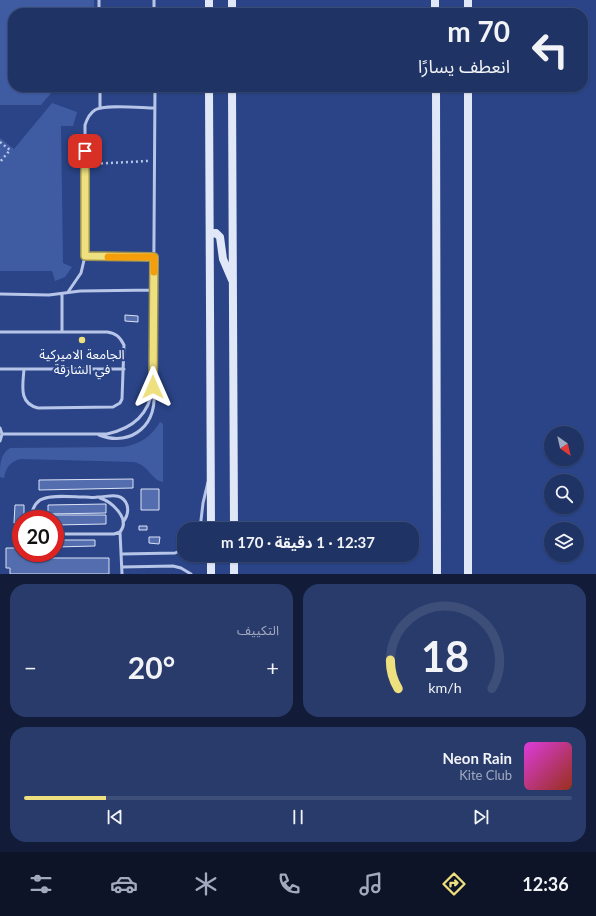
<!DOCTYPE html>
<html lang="ar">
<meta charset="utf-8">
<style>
body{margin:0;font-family:Lato,"Noto Sans Arabic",sans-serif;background:#283b6b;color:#f1f3f6;direction:rtl;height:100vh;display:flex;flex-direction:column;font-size:15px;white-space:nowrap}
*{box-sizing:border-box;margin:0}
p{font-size:13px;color:#a2aabf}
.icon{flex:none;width:22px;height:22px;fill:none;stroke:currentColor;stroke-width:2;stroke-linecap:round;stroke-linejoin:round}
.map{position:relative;height:574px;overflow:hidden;direction:ltr}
.details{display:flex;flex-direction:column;gap:10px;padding:10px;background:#121c38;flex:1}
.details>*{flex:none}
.top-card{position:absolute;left:8px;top:8px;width:580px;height:84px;border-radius:16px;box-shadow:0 1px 3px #0004,0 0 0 1px #3d4e79;direction:rtl;background:#203365;color:#f1f3f6;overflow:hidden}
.needle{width:26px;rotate:146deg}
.buttons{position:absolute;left:544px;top:426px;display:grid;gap:8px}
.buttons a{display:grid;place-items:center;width:40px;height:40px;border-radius:50%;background:#203365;box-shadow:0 1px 3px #0004,0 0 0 1px #3d4e79;font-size:20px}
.speed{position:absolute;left:12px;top:510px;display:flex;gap:8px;font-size:20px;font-weight:700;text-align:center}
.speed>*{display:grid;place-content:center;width:52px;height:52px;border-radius:50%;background:#203365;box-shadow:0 1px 3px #0004,0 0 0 1px #3d4e79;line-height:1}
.speed .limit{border:6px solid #d22;background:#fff;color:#111}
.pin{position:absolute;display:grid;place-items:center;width:34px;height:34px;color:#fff;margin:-17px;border-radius:8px;box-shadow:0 2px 6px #0006}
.me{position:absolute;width:44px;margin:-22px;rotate:0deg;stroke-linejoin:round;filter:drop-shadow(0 0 3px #0008)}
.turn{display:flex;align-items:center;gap:14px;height:84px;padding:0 12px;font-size:18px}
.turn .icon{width:52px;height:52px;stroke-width:2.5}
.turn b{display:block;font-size:28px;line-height:34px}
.big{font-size:30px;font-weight:700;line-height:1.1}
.details .card{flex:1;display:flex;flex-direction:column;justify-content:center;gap:6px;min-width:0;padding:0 14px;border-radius:16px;background:#283b6b}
.details .dial{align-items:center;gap:0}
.dial svg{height:104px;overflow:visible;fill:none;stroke:#3d4e79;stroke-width:7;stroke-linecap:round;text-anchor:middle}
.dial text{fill:#f1f3f6;stroke:none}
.song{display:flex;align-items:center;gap:12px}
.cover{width:48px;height:48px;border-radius:6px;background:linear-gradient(135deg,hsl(300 70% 55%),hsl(10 70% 35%))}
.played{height:4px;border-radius:2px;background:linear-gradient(90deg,#eee07f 15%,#3d4e79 15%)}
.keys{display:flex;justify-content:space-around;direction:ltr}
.heat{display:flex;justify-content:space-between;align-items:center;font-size:22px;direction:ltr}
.details .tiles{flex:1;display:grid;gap:10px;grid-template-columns:1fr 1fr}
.card:last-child{grid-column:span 2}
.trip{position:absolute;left:177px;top:522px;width:242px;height:40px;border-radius:16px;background:#203365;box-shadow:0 1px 3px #0004,0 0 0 1px #3d4e79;font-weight:700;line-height:40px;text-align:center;direction:rtl}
.tabs{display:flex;height:64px;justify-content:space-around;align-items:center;background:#0d1428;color:#a2aabf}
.tabs .icon{width:28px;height:28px}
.tabs .selected{color:#eee07f}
.tabs b{font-size:18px;color:#f1f3f6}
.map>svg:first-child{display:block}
</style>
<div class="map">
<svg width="596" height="574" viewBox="0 0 596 574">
<rect width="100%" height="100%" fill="#2a4487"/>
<!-- green -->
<path fill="#3f5ca3" d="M 0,0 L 94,0 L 94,13 L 13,13 L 13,87 L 56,87 L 41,105 L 0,105 Z
M 52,103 L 77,112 L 73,126 L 61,126 L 63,263 L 72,267 L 65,277 L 55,281 L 52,271 L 0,271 L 0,138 L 14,149 Z
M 160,422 L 163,424 L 163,482 C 150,479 150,466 134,462 L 21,459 C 10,461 6,468 4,478 L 0,477 C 0,464 0,454 10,448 L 123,447 C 140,444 151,437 160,422 Z"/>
<!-- building -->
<path fill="#536dae" stroke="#dae2f6" d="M 125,315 L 138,316 L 138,322 L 125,321 Z
M 133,479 L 133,488 L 39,490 L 39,480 Z
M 141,489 L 159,489 L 159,510 L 141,510 Z
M 106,504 L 106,513 L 48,514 L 48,505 Z
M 15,505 L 24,505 L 24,519 L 21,519 L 21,523 L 14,523 Z
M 48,515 L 106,515 L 106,524 L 55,525 L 55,519 L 48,519 Z
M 139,526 L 147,526 L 147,530 L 139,530 Z
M 149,537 L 160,537 L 159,544 L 149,543 Z
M 55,540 L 95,540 L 95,546 L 55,547 Z
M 6,548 L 21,548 L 21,553 L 25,553 L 25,558 L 109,558 L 109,574 L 10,574 L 10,568 L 6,568 Z"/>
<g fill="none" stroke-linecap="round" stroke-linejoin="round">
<!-- path -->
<path stroke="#b7c5e8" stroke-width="2.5" stroke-dasharray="2 3" stroke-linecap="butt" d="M 0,142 L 10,150 L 0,162
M 91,164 L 148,161"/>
<!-- lane -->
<path stroke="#b7c5e8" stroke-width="3" d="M 99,0 L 99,13
M 154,0 L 154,13
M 100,87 L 100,108
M 85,256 L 154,257
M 68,292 L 81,273 L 85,256 L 85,125 C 87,119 90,113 95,110 C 105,104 142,108 155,108
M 0,294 L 49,295 L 80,291 L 154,290
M 0,332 L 107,332 C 116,333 120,337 124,345 L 122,399 L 120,403 L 113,407 L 38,408 C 18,403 23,385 24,369
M 62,332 L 62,294
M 0,369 L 124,369
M 0,428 L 2,434 L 0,441
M 2,434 L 107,434 C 134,428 149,414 153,387 L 155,87
M 99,435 C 132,448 160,423 153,388
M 31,519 C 32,512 33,505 40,500 C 49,494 74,497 85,497 C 89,497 94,498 98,497 C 108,497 122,491 127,505 C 129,512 127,517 123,522
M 200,529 L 203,503 L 208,482
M 120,532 L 122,574
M 55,534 L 114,534 L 120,532 C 131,519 112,502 100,498
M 122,554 L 175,553 L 184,549
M 122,567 L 173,566 L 181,568 L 191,574"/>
<!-- secondary -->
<path stroke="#e0e7f7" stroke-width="8" d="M 209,0 L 209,13
M 232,0 L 232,13
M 435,0 L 435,13
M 468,0 L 468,13
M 209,87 L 211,529
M 232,87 L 234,529
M 436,87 L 437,574
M 468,87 L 468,574
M 210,234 L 216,233 L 220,237 L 223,259 L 232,280
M 211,555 L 211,574
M 234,555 L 234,574"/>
</g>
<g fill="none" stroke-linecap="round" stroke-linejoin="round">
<defs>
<path id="route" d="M 85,151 L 85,256 L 154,257 L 153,387"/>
</defs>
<!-- route casing -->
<use href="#route" stroke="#9b9253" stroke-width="10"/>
<!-- route -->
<use href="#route" stroke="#eee07f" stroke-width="7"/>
<!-- slow -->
<path stroke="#f59e0b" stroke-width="7" d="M 108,257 L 154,257 L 154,272"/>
</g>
<!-- markers -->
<circle fill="#eee07f" stroke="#2a4487" stroke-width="1.5" cx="82" cy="340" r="4"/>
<g text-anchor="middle" stroke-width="4" stroke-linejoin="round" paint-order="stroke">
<!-- poi labels -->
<g font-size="13" fill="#fff" stroke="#2a4487">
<text x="82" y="359">الجامعة الاميركية<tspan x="82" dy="15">في الشارقة</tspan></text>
</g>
</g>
</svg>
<div class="buttons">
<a><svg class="needle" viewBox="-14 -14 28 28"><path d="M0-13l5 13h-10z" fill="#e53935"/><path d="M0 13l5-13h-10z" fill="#a2aabf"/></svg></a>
<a><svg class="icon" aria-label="search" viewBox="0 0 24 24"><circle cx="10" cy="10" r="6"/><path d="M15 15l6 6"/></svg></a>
<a><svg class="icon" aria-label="layers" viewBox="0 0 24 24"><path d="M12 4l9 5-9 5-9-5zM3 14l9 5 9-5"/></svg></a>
</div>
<div class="speed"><div class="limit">20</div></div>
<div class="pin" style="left:85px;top:151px;background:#d93025"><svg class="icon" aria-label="arrive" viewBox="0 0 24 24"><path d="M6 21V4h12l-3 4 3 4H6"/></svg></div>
<svg class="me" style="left:153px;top:387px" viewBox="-20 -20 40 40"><path d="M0-17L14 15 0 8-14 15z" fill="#eee07f" stroke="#fff" stroke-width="4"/></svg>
<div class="trip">12:37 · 1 دقيقة · 170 m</div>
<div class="top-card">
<div class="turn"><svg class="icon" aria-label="left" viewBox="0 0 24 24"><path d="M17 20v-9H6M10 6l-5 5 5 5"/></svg><div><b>70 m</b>انعطف يسارًا</div></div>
</div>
</div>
<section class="details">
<div class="tiles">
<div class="card dial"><svg viewBox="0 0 100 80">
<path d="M14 69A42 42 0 1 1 86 69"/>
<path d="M14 69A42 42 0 0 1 8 47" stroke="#eee07f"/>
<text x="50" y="56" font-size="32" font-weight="700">18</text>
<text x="50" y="72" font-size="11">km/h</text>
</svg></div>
<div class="card"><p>التكييف</p>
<div class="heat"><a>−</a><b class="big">20°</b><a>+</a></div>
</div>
<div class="card">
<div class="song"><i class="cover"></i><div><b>Neon Rain</b><p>Kite Club</p></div></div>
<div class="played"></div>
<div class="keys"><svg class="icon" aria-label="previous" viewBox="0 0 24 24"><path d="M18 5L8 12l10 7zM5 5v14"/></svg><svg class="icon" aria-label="pause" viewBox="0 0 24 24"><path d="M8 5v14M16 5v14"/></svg><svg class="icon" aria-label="next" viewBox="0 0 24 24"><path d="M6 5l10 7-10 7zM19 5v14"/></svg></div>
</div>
</div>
</section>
<nav class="tabs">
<b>12:36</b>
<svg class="icon selected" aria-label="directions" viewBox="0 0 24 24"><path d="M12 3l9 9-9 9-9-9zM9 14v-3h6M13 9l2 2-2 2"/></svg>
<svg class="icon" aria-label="music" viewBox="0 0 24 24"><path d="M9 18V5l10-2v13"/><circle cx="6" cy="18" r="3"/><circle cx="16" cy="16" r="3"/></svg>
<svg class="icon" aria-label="phone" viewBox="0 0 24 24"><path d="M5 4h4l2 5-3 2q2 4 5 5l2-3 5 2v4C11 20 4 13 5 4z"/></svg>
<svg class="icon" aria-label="climate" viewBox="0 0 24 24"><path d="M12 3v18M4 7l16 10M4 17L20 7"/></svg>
<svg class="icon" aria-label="car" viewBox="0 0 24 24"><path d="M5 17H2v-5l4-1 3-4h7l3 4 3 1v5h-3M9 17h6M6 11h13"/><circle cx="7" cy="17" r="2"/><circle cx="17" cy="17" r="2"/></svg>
<svg class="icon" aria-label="filters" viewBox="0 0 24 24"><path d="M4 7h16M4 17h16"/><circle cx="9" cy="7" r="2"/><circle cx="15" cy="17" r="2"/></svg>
</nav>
